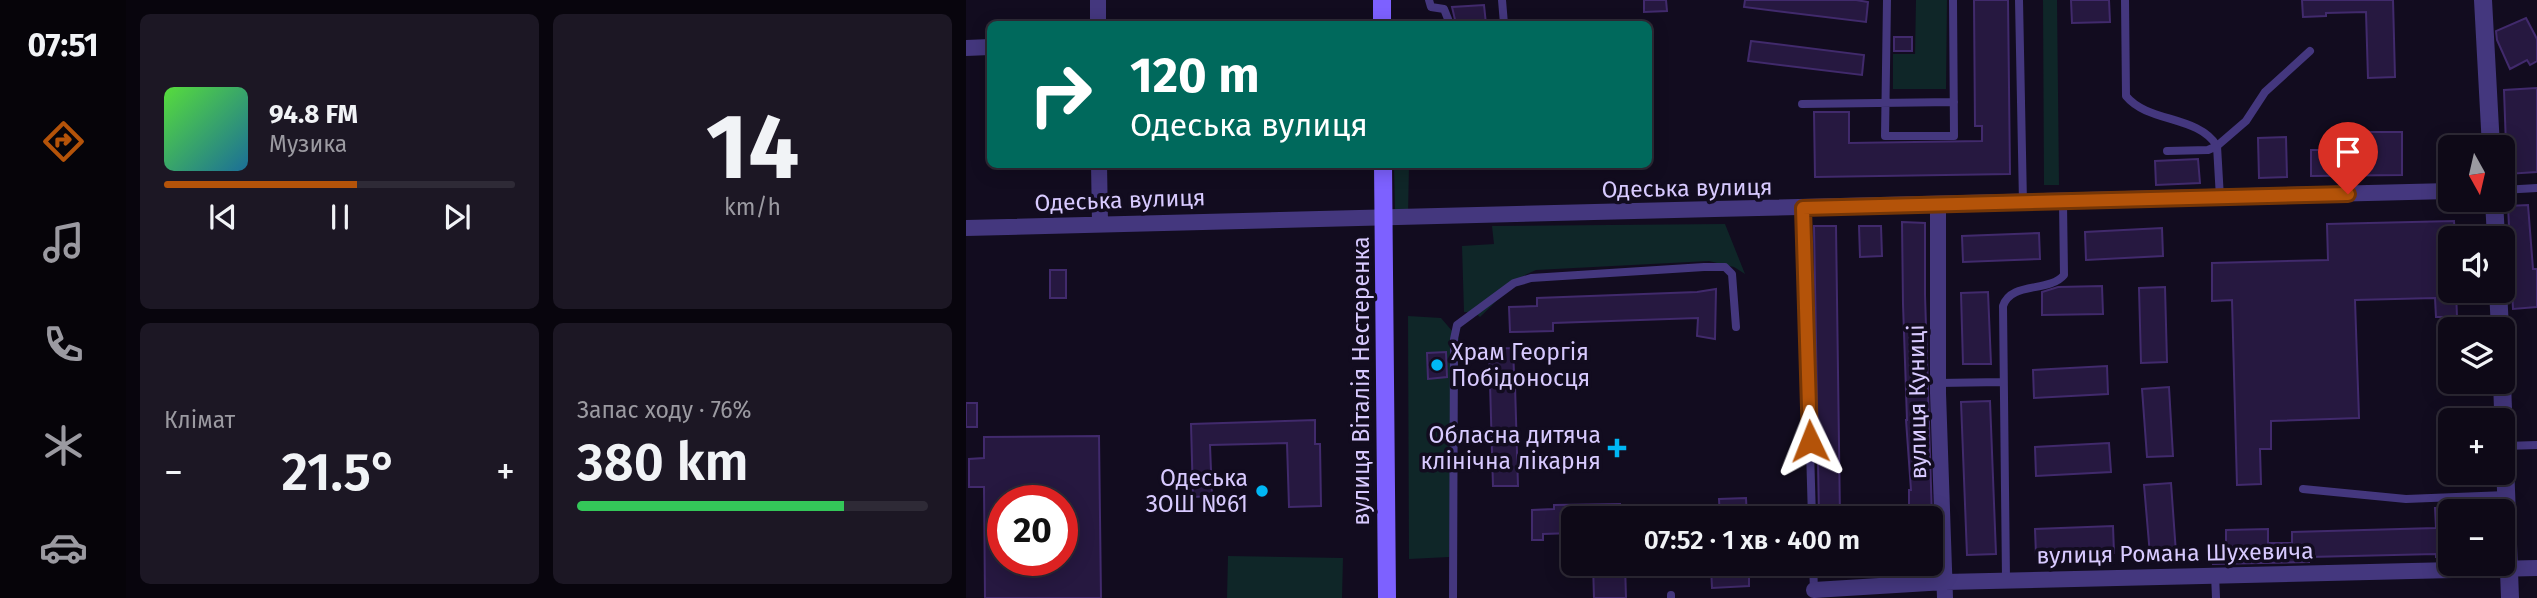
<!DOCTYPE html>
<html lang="uk">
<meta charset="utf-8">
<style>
body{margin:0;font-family:"Fira Sans",sans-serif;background:#1c1724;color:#f1f3f6;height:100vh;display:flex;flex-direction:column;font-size:26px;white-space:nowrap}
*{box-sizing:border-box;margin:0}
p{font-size:23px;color:#9b9aa1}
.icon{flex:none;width:38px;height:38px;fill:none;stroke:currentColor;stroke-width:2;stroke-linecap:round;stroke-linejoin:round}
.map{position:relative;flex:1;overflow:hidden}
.side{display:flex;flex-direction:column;gap:14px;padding:14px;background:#08050d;width:840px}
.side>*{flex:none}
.top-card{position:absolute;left:21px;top:21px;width:665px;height:147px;border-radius:10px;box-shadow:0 4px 18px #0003,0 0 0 2px #2e2a36;background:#00695c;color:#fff;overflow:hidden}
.needle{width:46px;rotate:172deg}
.buttons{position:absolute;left:1472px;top:135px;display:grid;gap:14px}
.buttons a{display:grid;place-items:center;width:77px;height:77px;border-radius:10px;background:#0e0917;box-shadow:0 4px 18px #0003,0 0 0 2px #2e2a36;font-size:35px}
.speed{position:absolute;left:21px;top:485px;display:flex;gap:14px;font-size:35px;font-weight:700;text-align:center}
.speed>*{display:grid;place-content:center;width:91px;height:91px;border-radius:50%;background:#0e0917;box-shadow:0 4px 18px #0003,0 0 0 2px #2e2a36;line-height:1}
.speed .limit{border:10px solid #d22;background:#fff;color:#111}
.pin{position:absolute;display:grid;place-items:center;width:60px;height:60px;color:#fff;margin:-72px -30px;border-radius:50% 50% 50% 0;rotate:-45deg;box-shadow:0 0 7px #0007}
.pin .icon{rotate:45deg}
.me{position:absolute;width:77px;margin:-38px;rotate:358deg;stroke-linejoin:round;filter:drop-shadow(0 0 5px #0008)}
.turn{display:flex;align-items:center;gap:24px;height:147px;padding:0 28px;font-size:32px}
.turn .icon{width:91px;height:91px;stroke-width:2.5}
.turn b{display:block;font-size:49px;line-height:60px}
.big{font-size:52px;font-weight:600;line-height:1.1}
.side .tile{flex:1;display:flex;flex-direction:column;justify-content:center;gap:10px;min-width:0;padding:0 24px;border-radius:10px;background:#1c1724}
.side .dial{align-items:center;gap:0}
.dial b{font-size:91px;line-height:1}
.song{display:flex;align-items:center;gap:21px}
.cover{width:84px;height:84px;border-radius:10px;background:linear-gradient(135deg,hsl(110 70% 55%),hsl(200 70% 35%))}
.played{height:7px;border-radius:4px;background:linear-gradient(90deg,#b45309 55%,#2e2a36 55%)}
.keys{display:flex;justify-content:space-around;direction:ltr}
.heat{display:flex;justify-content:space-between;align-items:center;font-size:38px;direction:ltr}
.charge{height:10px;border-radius:5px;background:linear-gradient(90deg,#34c759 76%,#2e2a36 0)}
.side .tiles{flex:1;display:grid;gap:14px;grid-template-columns:repeat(2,1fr)}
.trip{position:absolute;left:595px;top:506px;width:382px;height:70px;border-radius:10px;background:#0e0917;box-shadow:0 4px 18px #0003,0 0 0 2px #2e2a36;font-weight:600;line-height:70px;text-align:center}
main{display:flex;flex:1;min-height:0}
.menu{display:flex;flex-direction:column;width:126px;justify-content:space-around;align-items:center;background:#060409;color:#9b9aa1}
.menu .icon{width:49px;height:49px}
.menu .current{color:#b45309}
.menu b{font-size:32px;color:#f1f3f6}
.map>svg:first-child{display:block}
</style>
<main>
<nav class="menu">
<b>07:51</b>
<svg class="icon current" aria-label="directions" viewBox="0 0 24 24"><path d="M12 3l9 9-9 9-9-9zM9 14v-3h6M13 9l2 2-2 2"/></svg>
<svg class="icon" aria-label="music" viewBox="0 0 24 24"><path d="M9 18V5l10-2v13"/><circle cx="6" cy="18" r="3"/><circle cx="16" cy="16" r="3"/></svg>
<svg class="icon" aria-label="phone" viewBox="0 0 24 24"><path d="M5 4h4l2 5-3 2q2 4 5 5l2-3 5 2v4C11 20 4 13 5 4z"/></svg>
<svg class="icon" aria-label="climate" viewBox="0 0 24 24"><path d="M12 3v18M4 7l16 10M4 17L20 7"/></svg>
<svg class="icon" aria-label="car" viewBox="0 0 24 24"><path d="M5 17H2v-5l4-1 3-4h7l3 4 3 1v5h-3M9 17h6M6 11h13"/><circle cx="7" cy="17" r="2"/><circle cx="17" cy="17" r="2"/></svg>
</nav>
<section class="side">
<div class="tiles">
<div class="tile">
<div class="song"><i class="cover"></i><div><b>94.8 FM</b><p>Музика</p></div></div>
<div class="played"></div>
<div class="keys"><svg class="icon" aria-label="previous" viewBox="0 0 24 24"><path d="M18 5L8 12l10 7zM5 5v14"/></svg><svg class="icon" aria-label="pause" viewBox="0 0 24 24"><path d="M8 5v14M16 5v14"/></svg><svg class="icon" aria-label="next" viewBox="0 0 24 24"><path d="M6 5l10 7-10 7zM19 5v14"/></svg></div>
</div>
<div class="tile dial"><b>14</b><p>km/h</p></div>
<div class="tile"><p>Клімат</p>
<div class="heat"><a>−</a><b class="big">21.5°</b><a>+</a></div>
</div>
<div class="tile"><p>Запас ходу · 76%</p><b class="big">380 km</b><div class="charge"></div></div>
</div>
</section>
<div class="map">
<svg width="1571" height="598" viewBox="0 0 1571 598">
<rect width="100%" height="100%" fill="#120c1f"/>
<!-- green -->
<path fill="#0f2628" d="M 950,0 L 981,0 L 980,89 L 927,89 L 927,54 L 949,54 Z
M 1077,0 L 1091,0 L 1093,185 L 1078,185 Z
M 428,165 L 443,165 L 442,215 L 429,212 Z
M 759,224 L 779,274 L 768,267 L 743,261 L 570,270 L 555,277 L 514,317 L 508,312 L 498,312 L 496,246 L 528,244 L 526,226 Z
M 442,316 L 475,318 L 493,339 L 483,557 L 443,559 Z
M 262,556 L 377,558 L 376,598 L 261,598 Z"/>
<!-- building -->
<path fill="#261840" stroke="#412a6c" stroke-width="2" fill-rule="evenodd" d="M 678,0 L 700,0 L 701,11 L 678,12 Z
M 779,0 L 890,0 L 902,2 L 900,22 L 778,7 Z
M 1008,0 L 1042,0 L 1044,174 L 849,177 L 848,112 L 883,112 L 883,143 L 1016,141 L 1016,126 L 1009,126 Z
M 1105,0 L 1143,0 L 1144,22 L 1106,23 Z
M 1336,0 L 1427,0 L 1429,77 L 1402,78 L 1400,12 L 1360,13 L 1360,16 L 1337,17 Z
M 518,5 L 520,24 L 490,24 L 486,7 Z
M 1560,18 L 1571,39 L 1571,61 L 1564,65 L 1561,60 L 1544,69 L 1531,40 L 1530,31 Z
M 928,37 L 946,37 L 946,51 L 928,51 Z
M 785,41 L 898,55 L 896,75 L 782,61 Z
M 1571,88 L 1571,172 L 1541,174 L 1538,90 Z
M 1385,132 L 1436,132 L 1436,175 L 1345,176 L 1345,150 L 1385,150 Z
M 1320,137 L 1321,177 L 1293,178 L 1292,138 Z
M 1232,159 L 1234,183 L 1190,185 L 1189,161 Z
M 1562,205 L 1567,269 L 1571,269 L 1571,307 L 1547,309 L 1542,206 Z
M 1488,221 L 1489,238 L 1484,238 L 1484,290 L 1490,290 L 1491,317 L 1470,317 L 1469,298 L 1389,300 L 1393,418 L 1305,421 L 1305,449 L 1294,449 L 1295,484 L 1271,485 L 1266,300 L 1246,301 L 1246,263 L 1362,260 L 1361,224 Z
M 936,222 L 959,223 L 959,295 L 966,518 L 943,518 L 943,490 L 945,490 L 940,420 L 941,420 L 937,304 Z
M 848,226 L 870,226 L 874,518 L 853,518 Z
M 893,226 L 915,226 L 916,256 L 894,257 Z
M 1196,228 L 1197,256 L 1120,260 L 1119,232 Z
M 1073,233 L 1074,259 L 997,262 L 996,236 Z
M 84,270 L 100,270 L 100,298 L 84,298 Z
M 1136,286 L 1137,314 L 1076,315 L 1076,292 L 1092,287 Z
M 1199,287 L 1201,362 L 1175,363 L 1173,288 Z
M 750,289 L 749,339 L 731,336 L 732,318 L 587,323 L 587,331 L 544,332 L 543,307 L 571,306 L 571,298 L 731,292 Z
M 1022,292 L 1025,364 L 997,364 L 995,293 Z
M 547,348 L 548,373 L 557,373 L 557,384 L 549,385 L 552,486 L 527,486 L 523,349 Z
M 480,352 L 481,377 L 462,379 L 461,353 Z
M 1141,366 L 1142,394 L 1068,398 L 1067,370 Z
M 1203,387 L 1207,456 L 1181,457 L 1176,389 Z
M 1024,401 L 1030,554 L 1001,555 L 995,402 Z
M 0,403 L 11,403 L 11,427 L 0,427 Z
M 349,420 L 349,444 L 354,444 L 355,506 L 323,507 L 321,443 L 244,445 L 246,496 L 227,497 L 225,424 Z
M 133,436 L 135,598 L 19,598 L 18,487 L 3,487 L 3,459 L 18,458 L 18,437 ZM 37,500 L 96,500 L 96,560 L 37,560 Z
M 1143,443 L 1145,472 L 1070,476 L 1069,447 Z
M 1205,483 L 1210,553 L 1184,555 L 1178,485 Z
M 780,498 L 781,518 L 754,518 L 753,499 Z
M 654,504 L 654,518 L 607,518 L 607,533 L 577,534 L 577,540 L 566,540 L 566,510 L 588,509 L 588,505 Z
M 1469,508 L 1484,508 L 1484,556 L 1470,557 L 1470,554 L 1343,557 L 1343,562 L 1247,564 L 1247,545 L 1260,544 L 1260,530 L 1302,529 L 1302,543 L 1326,543 L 1326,532 L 1470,528 Z
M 1147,526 L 1148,553 L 1070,555 L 1069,529 Z
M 627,564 L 659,564 L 660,598 L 628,598 Z
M 755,564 L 783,564 L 783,586 L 746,588 L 745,567 L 755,566 Z"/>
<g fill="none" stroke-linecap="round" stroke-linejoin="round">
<!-- service -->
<path stroke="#44377e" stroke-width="8" d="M 463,0 L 465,7 L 478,9 L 484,24
M 536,0 L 538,24
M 921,0 L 919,136 L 988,136 L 987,0
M 1053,0 L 1057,203
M 1159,0 L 1160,96 C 1182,123 1232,115 1251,146 L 1254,198
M 836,104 L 988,102
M 1201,151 L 1242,150 L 1251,146 L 1280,121 L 1299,92 L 1344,51
M 1536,190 L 1571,188
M 837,208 L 846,518
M 972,383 L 1037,382
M 1539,446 L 1571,445
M 1337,489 L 1440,499 L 1540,495
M 847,564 L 848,590
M 1249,574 L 1250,598
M 1040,580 L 1037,306 C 1045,281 1083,293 1098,275 L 1097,203
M 487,598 L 488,339 L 491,325 L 548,283 L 565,278 L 738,267 L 759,267 L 766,274 L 770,327
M 705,598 L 705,595"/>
<!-- minor -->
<path stroke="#44377e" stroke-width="16" d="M 132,24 L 132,0
M 0,48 L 24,47
M 133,164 L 134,223
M 972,205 L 972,393 L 979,598
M 0,228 C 495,212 989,206 1484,191
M 848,590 L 979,582 L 1571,568"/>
<!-- tertiary -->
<path stroke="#44377e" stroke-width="18" d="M 1517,0 L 1525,147
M 1528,200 L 1530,238
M 1532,290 L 1534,329
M 1536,382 L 1544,598"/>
<!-- secondary -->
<path stroke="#7d61ff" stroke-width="18" d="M 416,0 L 416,24
M 417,164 L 421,598"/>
</g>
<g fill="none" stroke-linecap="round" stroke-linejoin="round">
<defs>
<path id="route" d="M 844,441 L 837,208 L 1382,194"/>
</defs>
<!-- route casing -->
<use href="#route" stroke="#753606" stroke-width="18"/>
<!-- route -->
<use href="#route" stroke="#b45309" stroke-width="12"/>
</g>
<!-- markers -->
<g fill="#00b7f5" stroke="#120c1f" stroke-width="2.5">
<circle cx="471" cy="365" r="7"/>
<path d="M647.5 437.5h7v7h7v7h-7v7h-7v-7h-7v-7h7z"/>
<circle cx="296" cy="491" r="7"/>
</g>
<g text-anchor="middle" stroke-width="7" stroke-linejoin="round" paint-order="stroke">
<!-- street labels -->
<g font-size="23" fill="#d8caff" stroke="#120c1f">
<text transform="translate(721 188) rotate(-1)" y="8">Одеська вулиця</text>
<text transform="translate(154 200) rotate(-2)" y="8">Одеська вулиця</text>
<text transform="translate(395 381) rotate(-90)" y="8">вулиця Віталія Нестеренка</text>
<text transform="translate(951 402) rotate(-91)" y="8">вулиця Куниці</text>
<text transform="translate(1209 553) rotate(-1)" y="8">вулиця Романа Шухевича</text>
</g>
<!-- poi labels -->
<g font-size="23" fill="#d8caff" stroke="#120c1f" text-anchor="end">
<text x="485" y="360" text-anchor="start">Храм Георгія<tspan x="485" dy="26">Побідоносця</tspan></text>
<text x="635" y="443">Обласна дитяча<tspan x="635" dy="26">клінічна лікарня</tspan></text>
<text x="282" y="486">Одеська<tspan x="282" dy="26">ЗОШ №61</tspan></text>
</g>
</g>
</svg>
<div class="buttons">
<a><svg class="needle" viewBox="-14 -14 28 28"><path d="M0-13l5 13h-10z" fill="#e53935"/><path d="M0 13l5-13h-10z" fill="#9b9aa1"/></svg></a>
<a><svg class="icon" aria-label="sound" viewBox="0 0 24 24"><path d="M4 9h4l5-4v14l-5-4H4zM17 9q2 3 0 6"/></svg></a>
<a><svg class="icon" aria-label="layers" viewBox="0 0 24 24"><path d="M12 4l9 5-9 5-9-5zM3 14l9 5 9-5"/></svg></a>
<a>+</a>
<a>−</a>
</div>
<div class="speed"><div class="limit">20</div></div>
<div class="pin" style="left:1382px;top:194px;background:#d93025"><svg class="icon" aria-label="arrive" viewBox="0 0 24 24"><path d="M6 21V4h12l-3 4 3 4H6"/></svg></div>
<svg class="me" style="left:844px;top:441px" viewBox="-20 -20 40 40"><path d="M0-17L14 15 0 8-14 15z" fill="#b45309" stroke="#fff" stroke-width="4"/></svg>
<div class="trip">07:52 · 1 хв · 400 m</div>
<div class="top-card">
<div class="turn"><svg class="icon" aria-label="right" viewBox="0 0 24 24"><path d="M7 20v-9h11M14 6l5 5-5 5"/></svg><div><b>120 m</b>Одеська вулиця</div></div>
</div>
</div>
</main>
